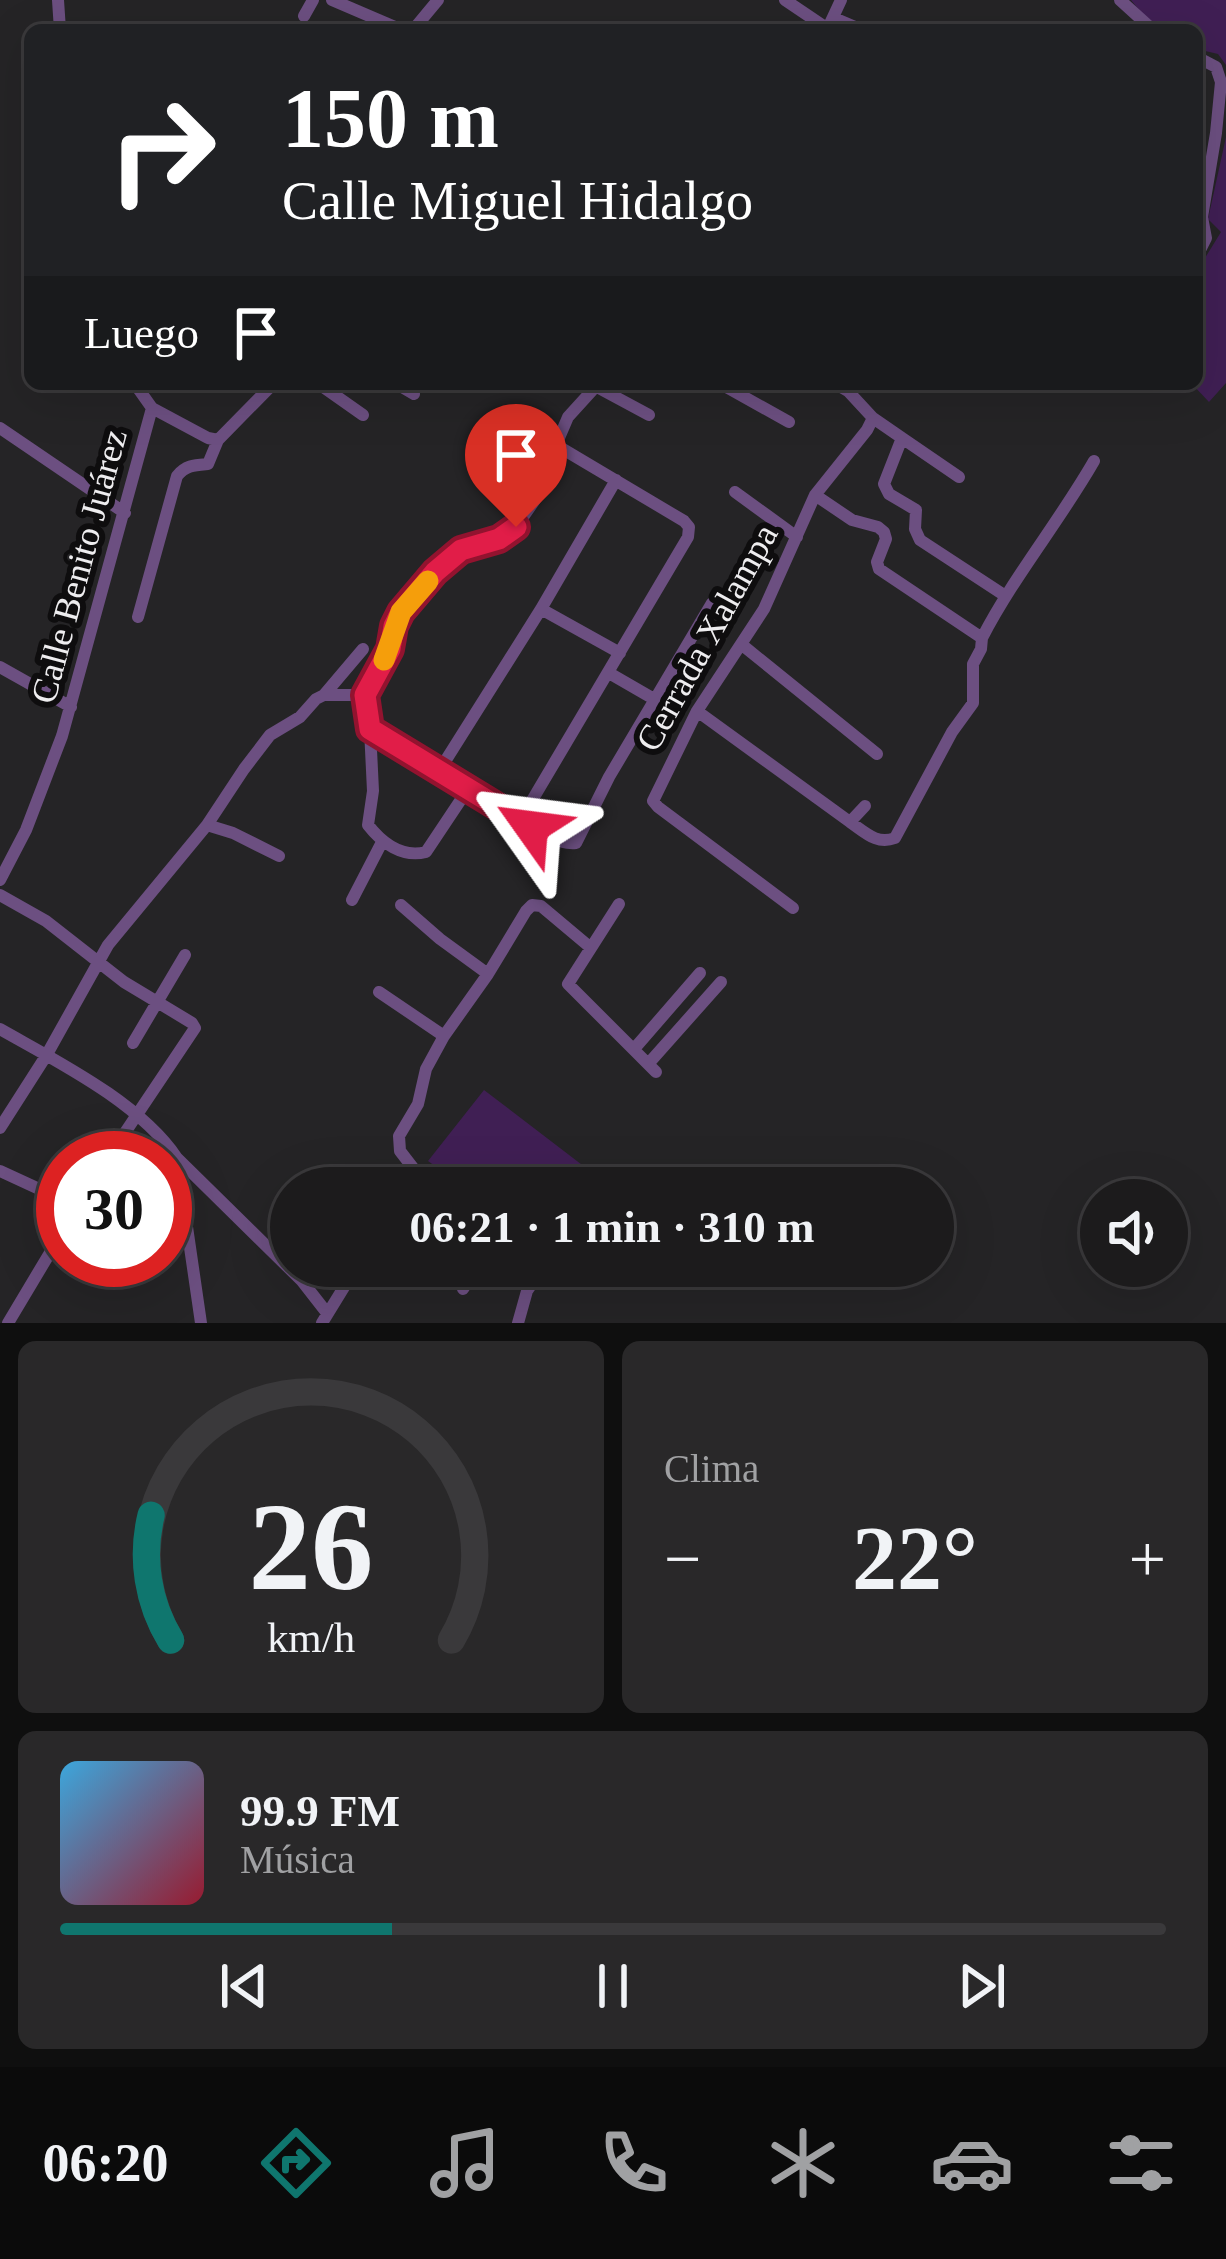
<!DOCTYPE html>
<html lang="es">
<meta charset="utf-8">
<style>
body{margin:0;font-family:Georgia,serif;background:#292829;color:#f1f3f6;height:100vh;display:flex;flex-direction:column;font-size:45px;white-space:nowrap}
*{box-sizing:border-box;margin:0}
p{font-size:39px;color:#a0a1a3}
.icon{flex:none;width:66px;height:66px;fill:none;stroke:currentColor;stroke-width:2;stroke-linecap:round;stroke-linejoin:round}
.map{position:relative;height:1323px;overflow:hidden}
.drawer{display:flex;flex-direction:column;gap:18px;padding:18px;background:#0f0f0f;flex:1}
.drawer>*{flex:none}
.banner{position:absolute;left:24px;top:24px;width:1179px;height:366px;border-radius:18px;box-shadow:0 12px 48px #0002,0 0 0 3px #3a393b;background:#202124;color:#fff;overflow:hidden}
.controls{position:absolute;left:1080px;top:1179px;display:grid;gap:24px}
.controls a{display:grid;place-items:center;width:108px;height:108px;border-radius:50%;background:#1c1b1c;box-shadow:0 12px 48px #0002,0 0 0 3px #3a393b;font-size:60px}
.speed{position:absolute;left:36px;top:1131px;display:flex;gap:24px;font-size:60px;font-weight:700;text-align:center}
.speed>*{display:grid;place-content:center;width:156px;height:156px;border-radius:50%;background:#1c1b1c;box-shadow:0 12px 48px #0002,0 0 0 3px #3a393b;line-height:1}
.speed .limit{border:18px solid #d22;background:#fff;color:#111}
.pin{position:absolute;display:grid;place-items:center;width:102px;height:102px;color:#fff;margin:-123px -51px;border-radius:50% 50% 50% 0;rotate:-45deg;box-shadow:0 0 12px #0007}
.pin .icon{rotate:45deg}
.me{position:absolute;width:132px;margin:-66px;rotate:301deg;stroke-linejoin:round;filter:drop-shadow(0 0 9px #0008)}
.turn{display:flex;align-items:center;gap:42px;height:252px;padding:0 60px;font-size:54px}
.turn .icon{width:156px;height:156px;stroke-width:2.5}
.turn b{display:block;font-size:84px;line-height:102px}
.then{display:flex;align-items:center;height:114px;padding:0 60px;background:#0003;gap:24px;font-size:45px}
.big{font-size:90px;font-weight:700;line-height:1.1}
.drawer .card{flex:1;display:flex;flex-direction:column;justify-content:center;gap:18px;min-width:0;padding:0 42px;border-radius:18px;background:#292829}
.drawer .dial{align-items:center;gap:0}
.dial svg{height:312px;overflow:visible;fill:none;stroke:#3a393b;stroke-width:7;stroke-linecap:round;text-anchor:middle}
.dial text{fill:#f1f3f6;stroke:none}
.song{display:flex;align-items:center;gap:36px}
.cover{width:144px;height:144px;border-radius:18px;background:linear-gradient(135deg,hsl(200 70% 55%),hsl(350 70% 35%))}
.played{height:12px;border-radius:6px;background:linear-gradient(90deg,#0f766e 30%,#3a393b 30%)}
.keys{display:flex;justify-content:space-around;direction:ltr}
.heat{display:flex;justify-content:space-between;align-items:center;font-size:66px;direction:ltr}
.drawer .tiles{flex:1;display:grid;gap:18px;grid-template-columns:1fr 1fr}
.card:last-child{grid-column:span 2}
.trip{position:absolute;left:270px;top:1167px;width:684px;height:120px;border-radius:60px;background:#1c1b1c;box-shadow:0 12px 48px #0002,0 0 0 3px #3a393b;font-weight:700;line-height:120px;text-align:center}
.tab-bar{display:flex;height:192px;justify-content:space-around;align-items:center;background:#0b0b0b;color:#a0a1a3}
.tab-bar .icon{width:84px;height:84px}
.tab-bar .on{color:#0f766e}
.tab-bar b{font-size:54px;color:#f1f3f6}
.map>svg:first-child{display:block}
</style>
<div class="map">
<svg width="1226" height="1323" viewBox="0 0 1226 1323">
<rect width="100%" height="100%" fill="#252426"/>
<!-- green -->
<path fill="#401f54" d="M 1131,0 L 1226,0 L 1226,65 L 1218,54 L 1197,49 L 1197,30 C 1164,30 1152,27 1131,0 Z
M 1226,137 L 1226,383 L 1209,402 L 1192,384 L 1197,384 L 1197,271 L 1221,232 L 1208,219 Z
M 484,1090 L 590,1171 L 577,1188 L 466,1188 L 428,1161 Z"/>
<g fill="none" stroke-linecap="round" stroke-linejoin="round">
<!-- minor -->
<path stroke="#6c4f81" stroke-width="12" d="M 58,0 L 60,30
M 332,0 L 402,30
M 785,0 L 828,29
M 1120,0 L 1153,30
M 304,16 L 313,0
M 834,18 L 862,30
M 413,30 L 438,0
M 827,30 L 841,0
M 1197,57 L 1216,67 L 1221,82 L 1216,133 L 1202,217 L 1206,238 L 1197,256
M 135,384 L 152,408 L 208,438 L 218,440
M 319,384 L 363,415
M 397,384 L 414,394
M 721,384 L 789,422
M 836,384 L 848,391 L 873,418 L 902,438 L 884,484 L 889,494 L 916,510 L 915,529 L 920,540 L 1004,595
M 597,387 L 649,415
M 0,428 L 125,513
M 902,438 L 959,477
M 490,460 L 542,490
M 735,492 L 797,537
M 815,495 L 852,520 L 878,527 L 884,532 L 886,539 L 877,562 L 879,569 L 982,638 C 1014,576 1059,522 1094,461
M 541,609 L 620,653
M 138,617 L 177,476 C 186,465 195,465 208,464 L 218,440 L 273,384
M 741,644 L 877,754
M 0,667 L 71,707
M 609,673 L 654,699
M 324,695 L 363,649
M 365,695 L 370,729 L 508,814 L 524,814 L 688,537 L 689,527 L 684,521 L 556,445 L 501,417
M 697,711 L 850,822 L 865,806
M 370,729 L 373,791 L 368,825 C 382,843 402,858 426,852 L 468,789
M 439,771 L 541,609 L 616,480
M 513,817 C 532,828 554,845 576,843 L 609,777 L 712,603
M 850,822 C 866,833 877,845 895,838 L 952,732 L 973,703 L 973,664 L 981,649 L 982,638
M 207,825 L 233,833 L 279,856
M 0,880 L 26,830 L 62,736 L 152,408
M 0,895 L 46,921 L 124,982 L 192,1023 L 195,1028 L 108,1158
M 352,900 L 382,842
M 619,904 L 568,984 L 656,1072
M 401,905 L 440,939 L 488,974
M 793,908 L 658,807 L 653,801 L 697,711 L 764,609 L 815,495 L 867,430 L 873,418
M 379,992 L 444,1036
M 0,1029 C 58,1062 139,1102 177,1158 L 201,1323
M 133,1043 L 185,955
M 634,1049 L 700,973
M 649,1063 L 721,982
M 0,1128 L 46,1056 L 108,945 L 207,825 L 244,769 L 270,735 L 300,717 L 316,699 L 324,695 L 365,695 L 390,649 L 394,626 L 401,612 L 435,573 L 455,555 L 476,545 L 499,539 L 516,527 L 553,474 L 557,463 L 556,445 L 568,417 L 598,384
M 177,1158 L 302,1281 L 327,1313
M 0,1171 L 63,1200
M 408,1188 L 417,1173
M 440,1188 L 417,1173 L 400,1151 L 399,1136 L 418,1104 L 426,1069 L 444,1036 L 488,974 L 526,911 L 532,905 L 541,906 L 591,948
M 792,1188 L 840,1181 L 864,1188
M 463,1289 L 478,1266
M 8,1323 L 63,1231
M 322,1323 L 357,1266
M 518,1323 L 527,1291 L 544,1266"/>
</g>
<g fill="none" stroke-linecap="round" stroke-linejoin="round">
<defs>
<path id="route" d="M 516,527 L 499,539 L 461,550 L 435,572 L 401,612 L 394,626 L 390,649 L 365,695 L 370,729 L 531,827"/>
</defs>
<!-- route casing -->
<use href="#route" stroke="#92132f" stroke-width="30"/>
<!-- route -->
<use href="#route" stroke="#e11d48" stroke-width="21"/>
<!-- slow -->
<path stroke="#f59e0b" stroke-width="21" d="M 384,660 L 401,612 L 428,581"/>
</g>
<g text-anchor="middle" stroke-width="12" stroke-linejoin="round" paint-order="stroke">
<!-- street labels -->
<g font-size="36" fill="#eeedef" stroke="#0e0d0e">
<text transform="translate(78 566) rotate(-75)" y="13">Calle Benito Juárez</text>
<text transform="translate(706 637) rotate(-61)" y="13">Cerrada Xalampa</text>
</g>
</g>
</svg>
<div class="controls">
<a><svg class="icon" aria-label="sound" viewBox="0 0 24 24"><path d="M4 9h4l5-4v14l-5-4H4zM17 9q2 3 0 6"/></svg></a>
</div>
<div class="speed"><div class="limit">30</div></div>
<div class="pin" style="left:516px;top:527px;background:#d93025"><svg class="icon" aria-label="arrive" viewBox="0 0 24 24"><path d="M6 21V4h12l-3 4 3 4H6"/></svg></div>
<svg class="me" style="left:531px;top:827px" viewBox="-20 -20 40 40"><path d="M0-17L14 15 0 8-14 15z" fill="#e11d48" stroke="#fff" stroke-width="4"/></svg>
<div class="trip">06:21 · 1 min · 310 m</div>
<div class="banner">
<div class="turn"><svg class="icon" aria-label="right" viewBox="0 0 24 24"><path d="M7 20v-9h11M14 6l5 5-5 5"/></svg><div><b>150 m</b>Calle Miguel Hidalgo</div></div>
<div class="then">Luego<svg class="icon" aria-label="arrive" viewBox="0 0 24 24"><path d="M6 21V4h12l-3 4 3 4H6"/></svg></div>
</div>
</div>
<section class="drawer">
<div class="tiles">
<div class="card dial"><svg viewBox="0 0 100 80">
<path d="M14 69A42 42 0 1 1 86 69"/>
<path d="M14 69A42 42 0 0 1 9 37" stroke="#0f766e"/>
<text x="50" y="56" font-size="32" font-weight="700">26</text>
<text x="50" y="72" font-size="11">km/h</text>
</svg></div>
<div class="card"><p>Clima</p>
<div class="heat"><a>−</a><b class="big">22°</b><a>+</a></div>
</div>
<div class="card">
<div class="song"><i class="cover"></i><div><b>99.9 FM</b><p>Música</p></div></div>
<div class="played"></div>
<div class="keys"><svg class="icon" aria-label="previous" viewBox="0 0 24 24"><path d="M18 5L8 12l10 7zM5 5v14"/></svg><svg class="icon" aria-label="pause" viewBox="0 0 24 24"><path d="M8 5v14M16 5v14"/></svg><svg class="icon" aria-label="next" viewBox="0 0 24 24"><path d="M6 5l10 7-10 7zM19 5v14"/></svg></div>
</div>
</div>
</section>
<nav class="tab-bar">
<b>06:20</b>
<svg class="icon on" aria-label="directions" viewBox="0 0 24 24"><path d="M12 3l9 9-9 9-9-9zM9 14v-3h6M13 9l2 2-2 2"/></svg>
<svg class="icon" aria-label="music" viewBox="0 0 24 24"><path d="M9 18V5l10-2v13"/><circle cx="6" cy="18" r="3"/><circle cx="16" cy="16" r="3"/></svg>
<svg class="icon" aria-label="phone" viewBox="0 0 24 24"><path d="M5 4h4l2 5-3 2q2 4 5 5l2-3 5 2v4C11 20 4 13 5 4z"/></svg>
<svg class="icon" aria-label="climate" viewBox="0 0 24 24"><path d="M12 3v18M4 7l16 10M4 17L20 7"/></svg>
<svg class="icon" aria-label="car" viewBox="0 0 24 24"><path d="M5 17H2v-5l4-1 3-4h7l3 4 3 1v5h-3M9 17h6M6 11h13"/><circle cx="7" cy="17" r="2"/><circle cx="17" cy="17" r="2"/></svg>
<svg class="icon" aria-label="filters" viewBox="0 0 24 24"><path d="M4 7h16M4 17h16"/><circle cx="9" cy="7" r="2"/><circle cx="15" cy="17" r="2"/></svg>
</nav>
